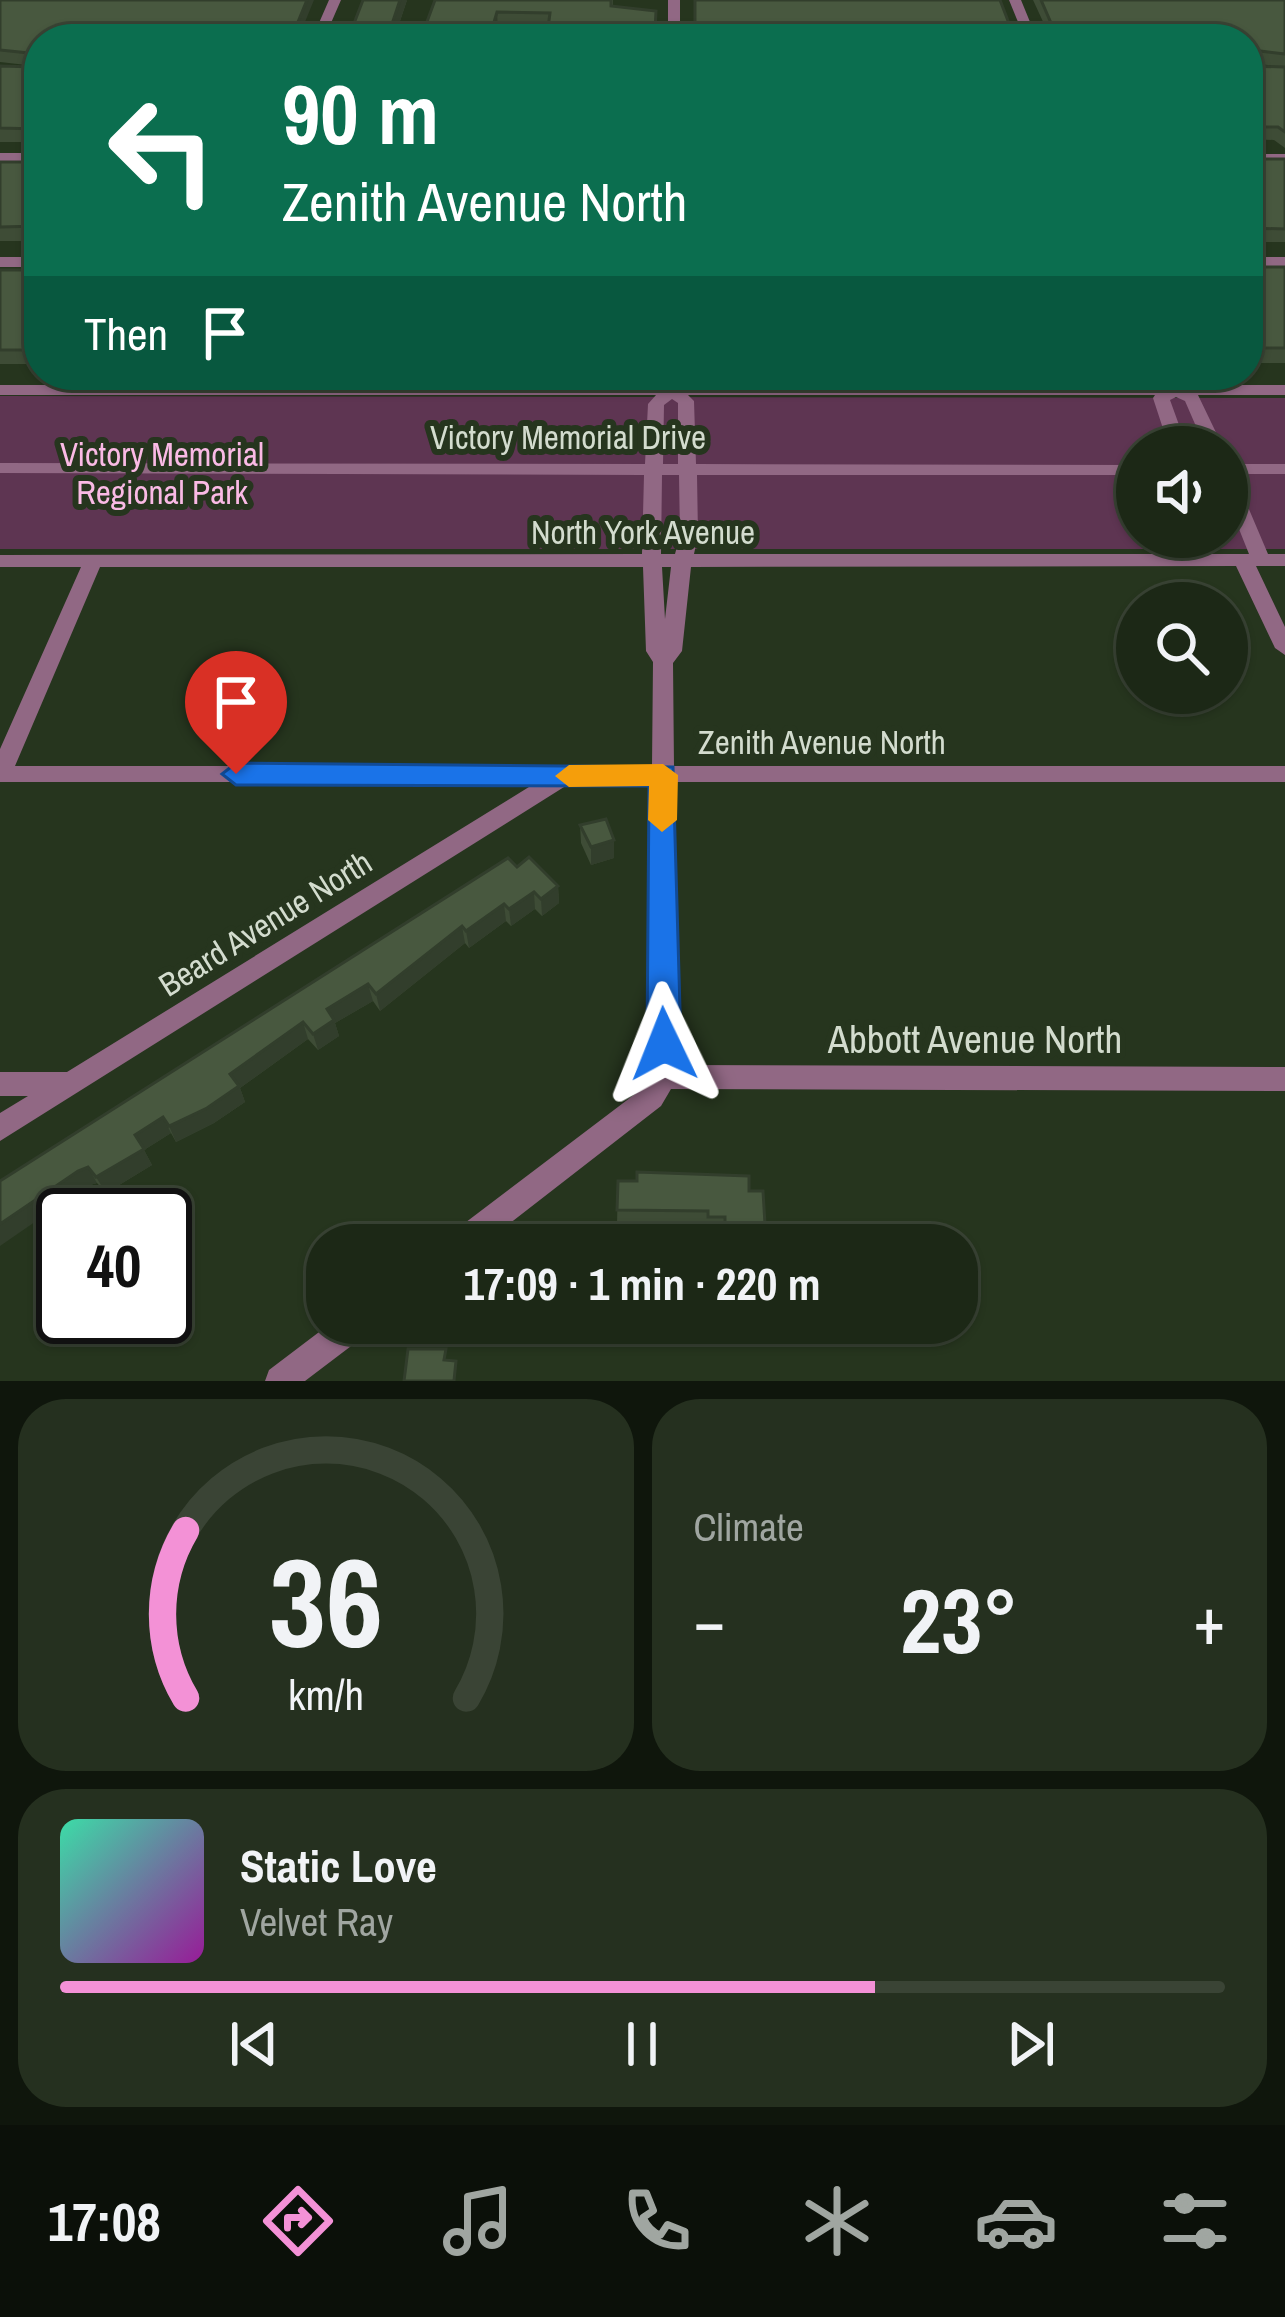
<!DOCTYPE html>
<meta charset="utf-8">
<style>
body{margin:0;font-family:"Archivo Narrow",sans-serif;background:#25301f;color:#f1f3f6;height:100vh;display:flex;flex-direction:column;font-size:45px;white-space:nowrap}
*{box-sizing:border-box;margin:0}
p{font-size:39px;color:#a0a6a1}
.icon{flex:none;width:66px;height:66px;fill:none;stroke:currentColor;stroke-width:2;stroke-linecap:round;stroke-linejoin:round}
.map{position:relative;height:1381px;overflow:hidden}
.drawer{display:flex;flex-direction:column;gap:18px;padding:18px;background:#0f160c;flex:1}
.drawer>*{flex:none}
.top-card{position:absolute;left:24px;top:24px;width:1239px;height:366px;border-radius:48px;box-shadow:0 3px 9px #0004,0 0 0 3px #3a4435;background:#0b6e4f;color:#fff;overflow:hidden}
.buttons{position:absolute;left:1116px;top:426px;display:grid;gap:24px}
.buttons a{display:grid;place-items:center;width:132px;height:132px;border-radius:50%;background:#1c2816;box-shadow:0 3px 9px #0004,0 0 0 3px #3a4435;font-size:60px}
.speed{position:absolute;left:36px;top:1188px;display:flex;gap:24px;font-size:60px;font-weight:700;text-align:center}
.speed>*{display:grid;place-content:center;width:156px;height:156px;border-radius:50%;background:#1c2816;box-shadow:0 3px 9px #0004,0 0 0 3px #3a4435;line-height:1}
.speed .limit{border:6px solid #111;border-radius:18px;background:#fff;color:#111}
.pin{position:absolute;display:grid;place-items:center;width:102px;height:102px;color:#fff;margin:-123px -51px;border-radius:50% 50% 50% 0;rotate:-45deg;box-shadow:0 0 12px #0007}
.pin .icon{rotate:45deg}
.me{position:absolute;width:132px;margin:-66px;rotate:358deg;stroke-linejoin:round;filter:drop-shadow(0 0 9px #0008)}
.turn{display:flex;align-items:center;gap:42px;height:252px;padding:0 60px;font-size:54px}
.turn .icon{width:156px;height:156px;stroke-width:2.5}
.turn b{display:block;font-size:84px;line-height:102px}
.then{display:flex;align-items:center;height:114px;padding:0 60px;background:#0003;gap:24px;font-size:45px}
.big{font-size:90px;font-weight:800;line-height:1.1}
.drawer .widget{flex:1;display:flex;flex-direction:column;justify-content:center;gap:18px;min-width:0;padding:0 42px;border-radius:48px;background:#25301f}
.drawer .dial{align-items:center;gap:0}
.dial svg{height:312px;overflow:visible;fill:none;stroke:#3a4435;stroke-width:7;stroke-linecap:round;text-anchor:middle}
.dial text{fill:#f1f3f6;stroke:none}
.song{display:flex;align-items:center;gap:36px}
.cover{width:144px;height:144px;border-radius:18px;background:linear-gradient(135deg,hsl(160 70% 55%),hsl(300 70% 35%))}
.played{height:12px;border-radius:6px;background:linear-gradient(90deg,#f391d6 70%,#3a4435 70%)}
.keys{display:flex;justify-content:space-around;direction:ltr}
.heat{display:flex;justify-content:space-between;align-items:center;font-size:66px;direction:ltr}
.drawer .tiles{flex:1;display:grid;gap:18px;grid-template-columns:1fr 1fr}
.widget:last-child{grid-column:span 2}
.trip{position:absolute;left:306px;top:1224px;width:672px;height:120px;border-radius:48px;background:#1c2816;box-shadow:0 3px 9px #0004,0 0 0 3px #3a4435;font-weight:800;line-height:120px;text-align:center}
.tabs{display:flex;height:192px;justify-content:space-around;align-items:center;background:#0b1009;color:#a0a6a1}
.tabs .icon{width:84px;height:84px}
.tabs .active{color:#f391d6}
.tabs b{font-size:54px;color:#f1f3f6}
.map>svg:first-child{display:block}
</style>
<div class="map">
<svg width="1285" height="1381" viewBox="0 0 1285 1381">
<rect width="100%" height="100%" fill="#26351e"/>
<!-- green -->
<path fill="#5e3552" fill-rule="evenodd" d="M 0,396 L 1285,398 L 1285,549 L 0,549 ZM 1137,447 L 1227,447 L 1227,537 L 1137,537 Z"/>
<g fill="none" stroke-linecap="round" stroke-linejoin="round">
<!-- minor -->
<path fill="#916884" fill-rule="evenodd" d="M 329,0 L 341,0 L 324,39 L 312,39 Z
M 668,0 L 680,0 L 680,39 L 668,39 Z
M 1009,0 L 1021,0 L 1037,39 L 1025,39 Z
M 0,153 L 39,153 L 39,161 L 0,161 Z
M 1248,154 L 1285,154 L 1285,162 L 1248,162 Z
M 0,257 L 39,257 L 39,267 L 0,267 Z
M 1248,257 L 1285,257 L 1285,267 L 1248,267 Z
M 663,375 L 679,375 L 679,385 L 1166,385 L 1162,375 L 1178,375 L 1182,385 L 1285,385 L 1285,395 L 1198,395 L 1223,447 L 1205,447 L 1185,401 L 1176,397 L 1170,400 L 1187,447 L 1169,447 L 1153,398 L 1155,395 L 688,395 L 694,401 L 696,464 L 1137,465 L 1137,475 L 697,475 L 698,535 L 694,554 L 1249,554 L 1227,499 L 1227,464 L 1285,464 L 1285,474 L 1234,474 L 1268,554 L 1285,554 L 1285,566 L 1256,566 L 1285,627 L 1285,655 L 1275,648 L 1236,566 L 691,567 L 682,651 L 673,663 L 674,766 L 1285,766 L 1285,782 L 674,782 L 677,1065 L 1285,1067 L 1285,1091 L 671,1089 L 661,1106 L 482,1245 L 445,1245 L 449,1235 L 643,1088 L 651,1075 L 652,782 L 572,782 L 0,1141 L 0,1113 L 28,1096 L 0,1096 L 0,1072 L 67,1072 L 537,782 L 0,782 L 0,749 L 81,567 L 0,567 L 0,555 L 642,554 L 644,475 L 0,473 L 0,463 L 645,464 L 648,404 L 656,395 L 0,395 L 0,385 L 663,385 ZM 672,399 L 678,403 L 678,464 L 663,464 L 664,405 ZM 662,475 L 679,475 L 680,535 L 675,554 L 661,554 ZM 100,567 L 643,567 L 646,651 L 653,662 L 652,766 L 15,766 ZM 662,567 L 671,567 L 665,619 Z
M 331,1323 L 371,1323 L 367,1334 L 305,1381 L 265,1381 L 269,1370 Z"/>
</g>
<!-- wall -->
<path fill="#3e4c36" d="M 0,0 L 39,39 L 39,142 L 0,142 L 0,66 L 35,66 L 0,62 Z
M 407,0 L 398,27 L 425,27 L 435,0 L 613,0 L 613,6 L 656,11 L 656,39 L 549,39 L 548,29 L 498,29 L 348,39 Z
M 1033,0 L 1285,0 L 1285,67 L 1249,63 L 1249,66 L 1285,67 L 1285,148 L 1274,140 L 1248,139 L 1248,39 L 1051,39 Z
M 1248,159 L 1285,159 L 1285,242 L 1248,242 Z
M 0,162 L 39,162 L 39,241 L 0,241 Z
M 1248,267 L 1285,267 L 1285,363 L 1248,363 Z
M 0,270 L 39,270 L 39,364 L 0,364 Z
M 580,825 L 614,858 L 591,865 L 581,843 Z
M 517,867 L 558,886 L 559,903 L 542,916 L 535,909 L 511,926 L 506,921 L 469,948 L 465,943 L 380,1011 L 373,1001 L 335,1023 L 339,1036 L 318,1050 L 308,1039 L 240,1088 L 245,1102 L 214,1123 L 176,1142 L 171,1133 L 144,1150 L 152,1165 L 106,1193 L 97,1183 L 87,1186 L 0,1181 Z
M 618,1181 L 749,1191 L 765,1224 L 763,1239 L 750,1239 L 749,1245 L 724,1245 L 724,1232 L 707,1232 L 707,1226 L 617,1224 Z"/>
<!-- shaded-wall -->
<path fill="#323e2c" d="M 307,0 L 314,0 L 298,39 L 291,39 Z
M 400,0 L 407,0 L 394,39 L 391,27 Z
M 497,12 L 498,29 L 495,39 L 489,39 Z
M 614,840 L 614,858 L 591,865 L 591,847 Z
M 558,886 L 559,903 L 542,916 L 541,899 Z
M 534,892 L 535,909 L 511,926 L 509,909 Z
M 504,904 L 506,921 L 469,948 L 466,931 Z
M 462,926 L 465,943 L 380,1011 L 376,994 Z
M 368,984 L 373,1001 L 335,1023 L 339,1036 L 318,1050 L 313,1034 L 327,1009 Z
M 303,1022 L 308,1039 L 240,1088 L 245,1102 L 214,1123 L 176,1142 L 169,1126 L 230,1074 Z
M 163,1117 L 171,1133 L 144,1150 L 152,1165 L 106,1193 L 96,1177 L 135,1135 Z
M 88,1167 L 97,1183 L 87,1186 L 0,1246 L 0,1224 L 78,1171 Z"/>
<!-- building -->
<path fill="#48583f" stroke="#323e2c" stroke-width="3" d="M 0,0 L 307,0 L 291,39 L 39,39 L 39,54 L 0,50 Z
M 363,0 L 400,0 L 391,27 L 425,27 L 435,0 L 611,0 L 611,6 L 656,11 L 655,32 L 642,39 L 554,39 L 556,28 L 548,28 L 550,13 L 497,12 L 489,39 L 348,39 Z
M 695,0 L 1000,0 L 1015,39 L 695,39 Z
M 1041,0 L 1285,0 L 1285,54 L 1252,50 L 1249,66 L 1285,67 L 1285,132 L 1278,127 L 1248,127 L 1248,39 L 1058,39 Z
M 39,56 L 39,129 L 0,128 L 0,66 L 35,67 Z
M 1248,159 L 1285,159 L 1285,229 L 1248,228 Z
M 0,162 L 39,162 L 39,226 L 0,227 Z
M 1248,267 L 1285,267 L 1285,348 L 1248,348 Z
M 0,270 L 39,270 L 39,350 L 0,350 Z
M 606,819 L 614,840 L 591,847 L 580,825 Z
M 529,857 L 558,886 L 541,899 L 534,892 L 509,909 L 504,904 L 466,931 L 462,926 L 376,994 L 368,984 L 327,1009 L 334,1020 L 313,1034 L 303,1022 L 230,1074 L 239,1086 L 207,1108 L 169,1126 L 163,1117 L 135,1135 L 144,1149 L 96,1177 L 88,1167 L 78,1171 L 0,1224 L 0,1181 L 508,858 L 517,867 Z
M 637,1172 L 749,1176 L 749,1191 L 763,1191 L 765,1224 L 750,1224 L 750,1235 L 725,1234 L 725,1217 L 708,1217 L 708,1211 L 617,1210 L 618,1181 L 637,1181 Z
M 408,1349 L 446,1349 L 444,1360 L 456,1361 L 454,1381 L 404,1381 Z"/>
<!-- route -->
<path fill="#1a73e8" stroke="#114b97" stroke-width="3" d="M 236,763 L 673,767 L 681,1044 L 676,1054 L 664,1059 L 652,1054 L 647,1044 L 649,786 L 236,785 L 222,774 Z"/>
<!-- slow -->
<path fill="#f59e0b" d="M 663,764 L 678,775 L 677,820 L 662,832 L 648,820 L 649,786 L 569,787 L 555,776 L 569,765 Z"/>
<g text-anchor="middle" stroke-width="12" stroke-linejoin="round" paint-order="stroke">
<!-- street labels -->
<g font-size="33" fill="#d3dcce" stroke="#26351e">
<text x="568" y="449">Victory Memorial Drive</text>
<text x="643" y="544">North York Avenue</text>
<text x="822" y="754">Zenith Avenue North</text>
<text transform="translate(265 923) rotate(-32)" y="12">Beard Avenue North</text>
</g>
<!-- park labels -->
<g font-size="33" fill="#fabae5" stroke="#26351e">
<text x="162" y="466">Victory Memorial<tspan x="162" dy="38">Regional Park</tspan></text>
</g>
<!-- near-street labels -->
<g font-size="39" fill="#d3dcce" stroke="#26351e">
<text x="975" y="1053">Abbott Avenue North</text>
</g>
</g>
</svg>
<div class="buttons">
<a><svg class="icon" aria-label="sound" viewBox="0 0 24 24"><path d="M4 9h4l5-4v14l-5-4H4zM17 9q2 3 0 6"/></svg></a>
<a><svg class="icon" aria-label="search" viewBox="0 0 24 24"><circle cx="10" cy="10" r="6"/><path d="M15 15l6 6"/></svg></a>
</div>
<div class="speed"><div class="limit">40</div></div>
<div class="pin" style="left:236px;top:774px;background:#d93025"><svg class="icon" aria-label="arrive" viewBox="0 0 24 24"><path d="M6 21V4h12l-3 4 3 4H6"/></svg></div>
<svg class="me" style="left:664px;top:1044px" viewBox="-20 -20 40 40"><path d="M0-17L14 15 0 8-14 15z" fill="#1a73e8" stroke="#fff" stroke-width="4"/></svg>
<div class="trip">17:09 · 1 min · 220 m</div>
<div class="top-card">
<div class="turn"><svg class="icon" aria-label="left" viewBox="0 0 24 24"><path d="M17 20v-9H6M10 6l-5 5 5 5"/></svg><div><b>90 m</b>Zenith Avenue North</div></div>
<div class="then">Then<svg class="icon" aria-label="arrive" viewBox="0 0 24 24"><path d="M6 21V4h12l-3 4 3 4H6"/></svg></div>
</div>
</div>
<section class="drawer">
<div class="tiles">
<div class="widget dial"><svg viewBox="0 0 100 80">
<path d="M14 69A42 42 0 1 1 86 69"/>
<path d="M14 69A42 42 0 0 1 14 26" stroke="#f391d6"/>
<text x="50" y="56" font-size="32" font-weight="700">36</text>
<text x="50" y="72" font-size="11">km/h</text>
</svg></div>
<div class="widget"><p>Climate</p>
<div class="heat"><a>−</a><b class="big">23°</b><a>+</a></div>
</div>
<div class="widget">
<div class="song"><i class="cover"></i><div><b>Static Love</b><p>Velvet Ray</p></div></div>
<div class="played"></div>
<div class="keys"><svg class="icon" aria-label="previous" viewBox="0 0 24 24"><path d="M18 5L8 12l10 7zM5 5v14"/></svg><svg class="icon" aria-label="pause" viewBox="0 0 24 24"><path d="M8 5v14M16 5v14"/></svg><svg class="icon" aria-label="next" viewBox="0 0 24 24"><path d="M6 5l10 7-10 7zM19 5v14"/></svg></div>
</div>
</div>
</section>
<nav class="tabs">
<b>17:08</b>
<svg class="icon active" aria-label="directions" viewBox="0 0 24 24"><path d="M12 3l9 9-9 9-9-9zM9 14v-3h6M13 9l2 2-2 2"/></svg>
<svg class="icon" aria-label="music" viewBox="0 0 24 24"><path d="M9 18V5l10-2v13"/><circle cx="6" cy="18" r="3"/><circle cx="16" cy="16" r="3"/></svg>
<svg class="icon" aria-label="phone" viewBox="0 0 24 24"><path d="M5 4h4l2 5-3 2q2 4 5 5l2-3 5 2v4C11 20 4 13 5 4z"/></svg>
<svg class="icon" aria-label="climate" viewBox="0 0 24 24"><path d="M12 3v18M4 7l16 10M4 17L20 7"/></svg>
<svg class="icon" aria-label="car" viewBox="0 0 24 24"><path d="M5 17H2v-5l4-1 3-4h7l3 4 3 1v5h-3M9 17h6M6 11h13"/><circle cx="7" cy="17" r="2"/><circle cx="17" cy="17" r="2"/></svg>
<svg class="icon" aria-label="filters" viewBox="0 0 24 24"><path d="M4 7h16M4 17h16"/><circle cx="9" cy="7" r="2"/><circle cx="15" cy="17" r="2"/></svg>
</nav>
